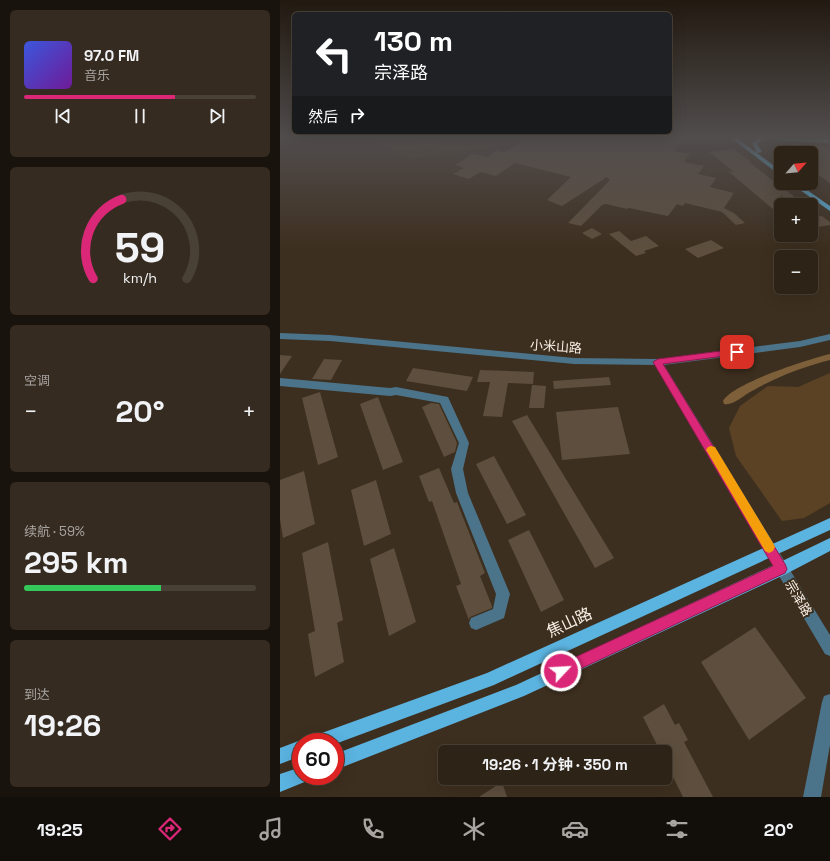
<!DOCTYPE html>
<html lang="zh">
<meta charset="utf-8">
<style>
body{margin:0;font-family:"Space Grotesk","Noto Sans SC",sans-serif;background:#362b20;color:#f1f3f6;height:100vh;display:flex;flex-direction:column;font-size:15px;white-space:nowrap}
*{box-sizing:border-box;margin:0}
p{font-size:13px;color:#a7a4a1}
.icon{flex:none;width:22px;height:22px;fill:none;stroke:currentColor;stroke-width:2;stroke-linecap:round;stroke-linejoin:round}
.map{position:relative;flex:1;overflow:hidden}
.details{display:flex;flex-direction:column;gap:10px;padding:10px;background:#19130d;width:280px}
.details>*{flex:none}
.guide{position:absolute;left:12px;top:12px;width:380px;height:122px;border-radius:6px;box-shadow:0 4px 16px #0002,0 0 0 1px #494036;background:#202124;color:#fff;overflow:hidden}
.needle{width:26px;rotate:63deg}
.controls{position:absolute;left:494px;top:146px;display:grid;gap:8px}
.controls a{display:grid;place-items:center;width:44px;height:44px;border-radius:6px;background:#2e2317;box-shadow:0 4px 16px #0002,0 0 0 1px #494036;font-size:20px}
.speed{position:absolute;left:12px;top:733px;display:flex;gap:8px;font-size:20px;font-weight:700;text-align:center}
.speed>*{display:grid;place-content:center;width:52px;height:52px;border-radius:50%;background:#2e2317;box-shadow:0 4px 16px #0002,0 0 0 1px #494036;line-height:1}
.speed .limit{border:6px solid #d22;background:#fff;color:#111}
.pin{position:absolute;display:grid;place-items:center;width:34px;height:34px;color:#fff;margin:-17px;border-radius:8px;box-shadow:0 2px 6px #0006}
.me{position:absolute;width:44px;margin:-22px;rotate:65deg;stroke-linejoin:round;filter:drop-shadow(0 0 3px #0008)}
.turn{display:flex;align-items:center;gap:14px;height:84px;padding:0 16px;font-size:18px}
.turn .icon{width:52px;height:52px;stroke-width:2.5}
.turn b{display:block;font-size:28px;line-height:34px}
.then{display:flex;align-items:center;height:38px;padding:0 16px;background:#0003;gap:8px;font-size:15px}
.big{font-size:30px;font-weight:700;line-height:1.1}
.details .card{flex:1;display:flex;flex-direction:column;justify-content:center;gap:6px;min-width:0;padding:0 14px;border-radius:6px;background:#362b20}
.details .dial{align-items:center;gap:0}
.dial svg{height:104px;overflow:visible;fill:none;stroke:#494036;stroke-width:7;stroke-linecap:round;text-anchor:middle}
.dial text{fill:#f1f3f6;stroke:none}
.song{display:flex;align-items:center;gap:12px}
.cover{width:48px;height:48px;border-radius:6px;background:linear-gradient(135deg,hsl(230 70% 55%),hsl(280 70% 35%))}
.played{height:4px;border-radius:2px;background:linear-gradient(90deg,#db2777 65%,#494036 65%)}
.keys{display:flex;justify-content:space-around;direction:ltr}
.heat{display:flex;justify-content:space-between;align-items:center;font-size:22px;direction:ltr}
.charge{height:6px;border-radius:3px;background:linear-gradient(90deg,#34c759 59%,#494036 0)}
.trip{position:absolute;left:158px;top:745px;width:234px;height:40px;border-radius:6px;background:#2e2317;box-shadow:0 4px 16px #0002,0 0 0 1px #494036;font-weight:700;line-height:40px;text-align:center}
.dock{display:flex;height:64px;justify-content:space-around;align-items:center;background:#120e09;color:#a7a4a1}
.dock .icon{width:28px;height:28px}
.dock .on{color:#db2777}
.dock b{font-size:18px;color:#f1f3f6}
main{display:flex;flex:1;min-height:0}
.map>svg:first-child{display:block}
</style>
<main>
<section class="details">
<div class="card">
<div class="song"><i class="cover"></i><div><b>97.0 FM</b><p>音乐</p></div></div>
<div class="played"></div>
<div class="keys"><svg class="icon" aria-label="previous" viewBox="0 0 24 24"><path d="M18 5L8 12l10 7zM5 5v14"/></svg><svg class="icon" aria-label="pause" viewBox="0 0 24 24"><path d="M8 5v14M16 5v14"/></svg><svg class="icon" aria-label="next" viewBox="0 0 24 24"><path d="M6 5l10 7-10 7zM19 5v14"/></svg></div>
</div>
<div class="card dial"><svg viewBox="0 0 100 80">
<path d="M14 69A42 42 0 1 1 86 69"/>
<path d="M14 69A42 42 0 0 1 36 8" stroke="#db2777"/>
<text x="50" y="56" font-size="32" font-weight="700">59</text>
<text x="50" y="72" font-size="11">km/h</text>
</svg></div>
<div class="card"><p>空调</p>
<div class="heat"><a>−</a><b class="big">20°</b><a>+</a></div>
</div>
<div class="card"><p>续航 · 59%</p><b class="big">295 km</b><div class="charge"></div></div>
<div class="card"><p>到达</p><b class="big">19:26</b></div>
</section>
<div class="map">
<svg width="550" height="797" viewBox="0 0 550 797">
<rect width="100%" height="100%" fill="#3d2f1f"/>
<!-- built -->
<path fill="#483520" d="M 93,138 L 254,138 L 215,147 L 133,159 L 123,156 Z"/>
<!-- green -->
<path fill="#5b4224" d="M 127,138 L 173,138 L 148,147 Z
M 550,373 L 550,503 L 524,518 L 502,521 L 456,456 L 449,428 L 460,406 L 488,386 L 518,387 Z"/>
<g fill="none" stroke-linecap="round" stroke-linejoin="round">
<!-- canal -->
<path fill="#7d5f3a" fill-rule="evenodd" d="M 550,354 L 550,360 C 523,367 496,377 472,391 C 464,395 453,406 444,404 L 443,401 C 453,383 529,359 550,354 Z"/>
</g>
<!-- building -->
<path fill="#5d4e3d" d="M 242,138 L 406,138 L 393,151 L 410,154 L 404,162 L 424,166 L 418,174 L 436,178 L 430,187 L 454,193 L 444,208 L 454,213 L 465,223 L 456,225 L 442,212 L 405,203 L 403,206 L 397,204 L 388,216 L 349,208 L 347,209 L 326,204 L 322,205 L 301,226 L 288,223 L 330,180 L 327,177 L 282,206 L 267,200 L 291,177 L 235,163 L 216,176 L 200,172 L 189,179 L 173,174 L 184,168 L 175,165 L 192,154 L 207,157 L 217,150 L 225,152 L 242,140 Z
M 516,144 L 550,146 L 550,183 L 531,170 L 531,153 L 498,153 L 508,145 Z
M 453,149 L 471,162 L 469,162 L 525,205 L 513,205 L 501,195 L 501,216 L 448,171 L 454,172 L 429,152 Z
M 542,216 L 550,222 L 550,225 L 531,228 L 531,217 Z
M 312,228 L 322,234 L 312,239 L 302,233 Z
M 339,231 L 351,241 L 366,236 L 379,246 L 364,251 L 366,253 L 356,256 L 329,234 Z
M 431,240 L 444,248 L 418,258 L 405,249 Z
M 0,355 L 12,356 L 0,374 Z
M 44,359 L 62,360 L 51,380 L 32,379 Z
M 133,368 L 193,377 L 187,391 L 126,381 Z
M 200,370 L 254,372 L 253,384 L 228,383 L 222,417 L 203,416 L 210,382 L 197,382 Z
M 329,377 L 331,385 L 274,389 L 273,381 Z
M 252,385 L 266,386 L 264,408 L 249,408 Z
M 40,392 L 58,457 L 38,465 L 22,398 Z
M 98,397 L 123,462 L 103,470 L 80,404 Z
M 151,403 L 159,404 L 177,443 L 175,452 L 164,457 L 142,407 Z
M 338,407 L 350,454 L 282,460 L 276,412 Z
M 247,415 L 334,558 L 315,568 L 232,421 Z
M 214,456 L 246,515 L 227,524 L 196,464 Z
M 159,468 L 174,503 L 177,502 L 205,573 L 200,576 L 212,606 L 212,608 L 190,617 L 189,620 L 176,586 L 181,584 L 152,501 L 149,502 L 139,476 Z
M 24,471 L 35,524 L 3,538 L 0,519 L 0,480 Z
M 96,480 L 111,534 L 84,546 L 71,490 Z
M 249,530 L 284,600 L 261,612 L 228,540 Z
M 48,542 L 63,620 L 57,623 L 64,662 L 35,677 L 28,634 L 35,631 L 22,553 Z
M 114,548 L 136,622 L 109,636 L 90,559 Z
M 475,627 L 526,698 L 469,740 L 421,662 Z
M 384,704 L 395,725 L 399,723 L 408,740 L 404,742 L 433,797 L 403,797 L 388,767 L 385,769 L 385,752 L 367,752 L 377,745 L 363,717 Z
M 222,782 L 227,797 L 199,797 Z"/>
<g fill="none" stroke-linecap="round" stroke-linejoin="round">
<!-- minor -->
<path fill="#4b7389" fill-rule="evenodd" d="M 0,333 L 50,335 L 294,358 L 378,359 L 520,341 L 550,334 L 550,340 L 520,347 L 384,365 L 550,635 L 550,656 L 545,654 L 375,365 L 294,364 L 50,341 L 0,339 Z
M 0,378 L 110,388 L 116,387 L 168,397 L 189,443 L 183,469 L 188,493 L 230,594 L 224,618 L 196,630 L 191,628 L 189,623 L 191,618 L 213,609 L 216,594 L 176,493 L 171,469 L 179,443 L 160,403 L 116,395 L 110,396 L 0,386 Z
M 550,694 L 550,745 L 541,797 L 523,797 L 542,702 L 544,696 Z"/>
<!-- major -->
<path fill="#5bb3e0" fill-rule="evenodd" d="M 451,138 L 457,138 L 477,153 L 472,143 L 479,138 L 492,138 L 482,140 L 477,144 L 482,152 L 477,153 L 501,171 L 501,176 Z
M 493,138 L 550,139 L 550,143 L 496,140 Z
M 510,183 L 517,183 L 550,206 L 550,211 Z
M 550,518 L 550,530 L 214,685 L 55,744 L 55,742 L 31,742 L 33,736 L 39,734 L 207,673 Z
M 550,538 L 550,551 L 506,574 L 244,696 L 55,770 L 55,754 L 236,685 L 496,564 Z
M 21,740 L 26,742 L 21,742 L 21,756 L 0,764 L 0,748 Z
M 21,767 L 21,776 L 29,776 L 27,781 L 0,792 L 0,774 Z"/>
</g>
<!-- sky -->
<linearGradient id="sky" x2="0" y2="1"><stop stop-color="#221a11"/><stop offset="0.55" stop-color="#514d4d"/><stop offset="1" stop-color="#514d4d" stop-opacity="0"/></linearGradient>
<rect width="550" height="249" fill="url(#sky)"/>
<!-- route -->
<path fill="#db2777" stroke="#8e194d" d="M 457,349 L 461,352 L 460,354 L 383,364 L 505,564 L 507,569 L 505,573 L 285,676 L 281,678 L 276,676 L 274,671 L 276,666 L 493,566 L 373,362 L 378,359 Z"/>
<!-- slow -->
<path fill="#f59e0b" d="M 431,446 L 435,447 L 493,543 L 495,547 L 493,551 L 489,553 L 485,551 L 428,453 L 426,450 L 428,447 Z"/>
<g text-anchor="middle" stroke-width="4" stroke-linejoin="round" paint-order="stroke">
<!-- street labels -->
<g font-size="13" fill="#faf1e7" stroke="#3d2f1f">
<text transform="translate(276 346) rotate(4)" y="5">小米山路</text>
<text transform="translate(519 598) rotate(59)" y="5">宗泽路</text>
</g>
<!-- near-street labels -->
<g font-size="16" fill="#faf1e7" stroke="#3d2f1f">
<text transform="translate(289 622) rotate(-25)" y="6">焦山路</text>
</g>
</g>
</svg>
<div class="controls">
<a><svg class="needle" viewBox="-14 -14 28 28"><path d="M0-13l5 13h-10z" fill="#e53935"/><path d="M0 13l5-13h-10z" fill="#a7a4a1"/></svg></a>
<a>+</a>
<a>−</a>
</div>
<div class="speed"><div class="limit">60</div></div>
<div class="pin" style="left:457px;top:352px;background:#d93025"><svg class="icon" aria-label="arrive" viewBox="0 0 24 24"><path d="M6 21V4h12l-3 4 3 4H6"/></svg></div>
<svg class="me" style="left:281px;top:671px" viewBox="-20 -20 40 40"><circle r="17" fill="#db2777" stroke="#fff" stroke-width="3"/><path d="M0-11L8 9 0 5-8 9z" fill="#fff"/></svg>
<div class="trip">19:26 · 1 分钟 · 350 m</div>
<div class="guide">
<div class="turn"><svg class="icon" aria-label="left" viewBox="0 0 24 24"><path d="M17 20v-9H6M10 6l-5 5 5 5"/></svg><div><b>130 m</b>宗泽路</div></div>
<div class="then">然后<svg class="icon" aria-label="right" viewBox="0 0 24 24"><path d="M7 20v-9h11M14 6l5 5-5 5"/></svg></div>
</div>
</div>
</main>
<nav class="dock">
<b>19:25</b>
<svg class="icon on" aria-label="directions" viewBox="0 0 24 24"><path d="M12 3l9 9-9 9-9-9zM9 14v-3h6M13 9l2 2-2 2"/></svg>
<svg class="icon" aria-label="music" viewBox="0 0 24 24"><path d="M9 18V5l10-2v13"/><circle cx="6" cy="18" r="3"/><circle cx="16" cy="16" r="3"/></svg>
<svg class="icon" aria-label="phone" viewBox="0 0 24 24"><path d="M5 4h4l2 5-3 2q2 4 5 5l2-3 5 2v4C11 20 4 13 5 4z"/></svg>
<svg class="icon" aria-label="climate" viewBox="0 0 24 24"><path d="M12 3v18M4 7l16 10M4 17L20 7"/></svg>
<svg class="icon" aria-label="car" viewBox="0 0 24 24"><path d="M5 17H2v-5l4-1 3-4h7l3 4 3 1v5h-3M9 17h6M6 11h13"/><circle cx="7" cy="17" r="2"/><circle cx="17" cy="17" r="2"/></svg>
<svg class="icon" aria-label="filters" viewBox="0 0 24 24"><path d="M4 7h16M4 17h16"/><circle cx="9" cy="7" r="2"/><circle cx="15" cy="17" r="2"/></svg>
<b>20°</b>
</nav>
